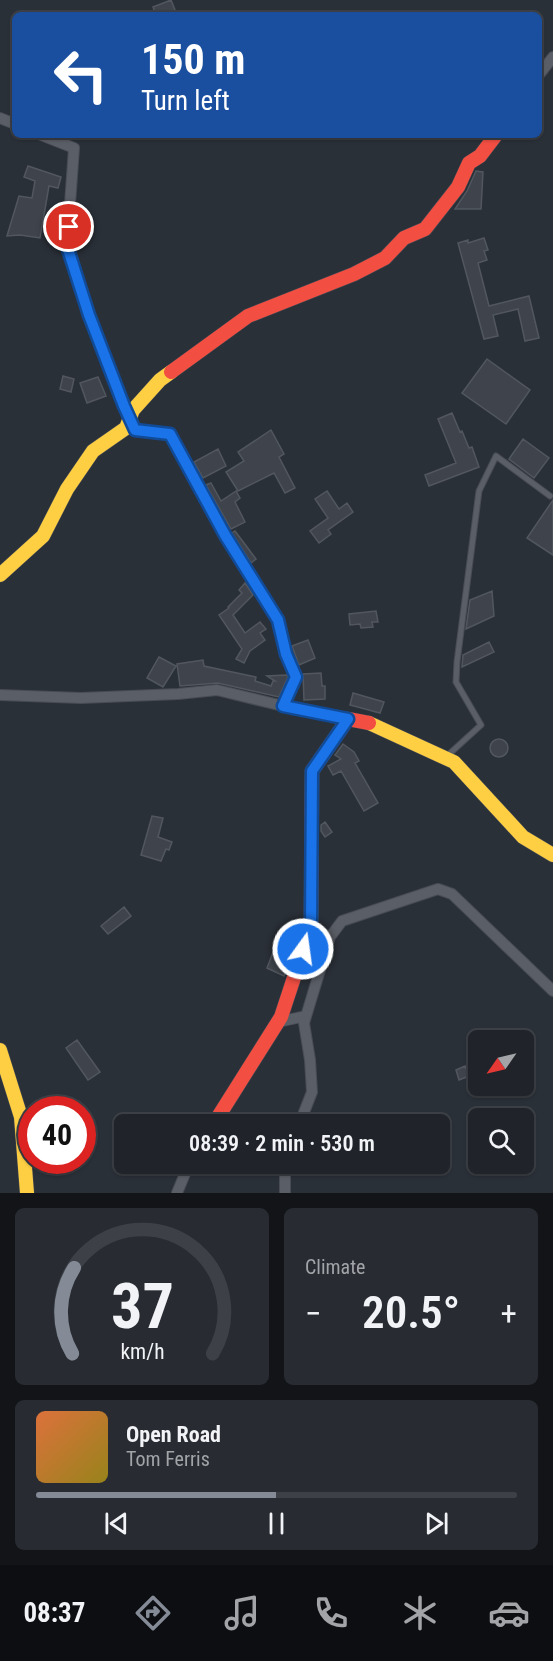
<!DOCTYPE html>
<meta charset="utf-8">
<style>
body{margin:0;font-family:"Roboto Condensed",sans-serif;background:#282c32;color:#f1f3f6;height:100vh;display:flex;flex-direction:column;font-size:22px;white-space:nowrap}
*{box-sizing:border-box;margin:0}
p{font-size:20px;color:#a2a4a8}
.icon{flex:none;width:33px;height:33px;fill:none;stroke:currentColor;stroke-width:2;stroke-linecap:round;stroke-linejoin:round}
.map{position:relative;height:1193px;overflow:hidden}
.details{display:flex;flex-direction:column;gap:15px;padding:15px;background:#121417;flex:1}
.details>*{flex:none}
.guide{position:absolute;left:12px;top:12px;width:530px;height:126px;border-radius:9px;box-shadow:0 2px 4px #0004,0 0 0 2px #3d4147;background:#1a4fa0;color:#fff;overflow:hidden}
.needle{width:39px;rotate:236deg}
.tools{position:absolute;left:468px;top:1030px;display:grid;gap:12px}
.tools a{display:grid;place-items:center;width:66px;height:66px;border-radius:9px;background:#20242a;box-shadow:0 2px 4px #0004,0 0 0 2px #3d4147;font-size:30px}
.speed{position:absolute;left:18px;top:1096px;display:flex;gap:12px;font-size:30px;font-weight:700;text-align:center}
.speed>*{display:grid;place-content:center;width:78px;height:78px;border-radius:50%;background:#20242a;box-shadow:0 2px 4px #0004,0 0 0 2px #3d4147;line-height:1}
.speed .limit{border:9px solid #d22;background:#fff;color:#111}
.pin{position:absolute;display:grid;place-items:center;width:51px;height:51px;color:#fff;margin:-26px;border:3px solid #fff;border-radius:50%;box-shadow:0 2px 6px #0007}
.me{position:absolute;width:66px;margin:-33px;rotate:14deg;stroke-linejoin:round;filter:drop-shadow(0 0 4px #0008)}
.turn{display:flex;align-items:center;gap:21px;height:126px;padding:0 30px;font-size:27px}
.turn .icon{width:78px;height:78px;stroke-width:2.5}
.turn b{display:block;font-size:42px;line-height:51px}
.big{font-size:45px;font-weight:600;line-height:1.1}
.details .widget{flex:1;display:flex;flex-direction:column;justify-content:center;gap:9px;min-width:0;padding:0 21px;border-radius:9px;background:#282c32}
.details .dial{align-items:center;gap:0}
.dial svg{height:156px;overflow:visible;fill:none;stroke:#3d4147;stroke-width:7;stroke-linecap:round;text-anchor:middle}
.dial text{fill:#f1f3f6;stroke:none}
.song{display:flex;align-items:center;gap:18px}
.cover{width:72px;height:72px;border-radius:9px;background:linear-gradient(135deg,hsl(20 70% 55%),hsl(50 70% 35%))}
.played{height:6px;border-radius:3px;background:linear-gradient(90deg,#848b96 50%,#3d4147 50%)}
.keys{display:flex;justify-content:space-around;direction:ltr}
.heat{display:flex;justify-content:space-between;align-items:center;font-size:33px;direction:ltr}
.details .tiles{flex:1;display:grid;gap:15px;grid-template-columns:1fr 1fr}
.widget:last-child{grid-column:span 2}
.trip{position:absolute;left:114px;top:1114px;width:336px;height:60px;border-radius:9px;background:#20242a;box-shadow:0 2px 4px #0004,0 0 0 2px #3d4147;font-weight:600;line-height:60px;text-align:center}
.tab-bar{display:flex;height:96px;justify-content:space-around;align-items:center;background:#0d0e11;color:#a2a4a8}
.tab-bar .icon{width:42px;height:42px}
.tab-bar .current{color:#848b96}
.tab-bar b{font-size:27px;color:#f1f3f6}
.map>svg:first-child{display:block}
</style>
<div class="map">
<svg width="553" height="1193" viewBox="0 0 553 1193">
<rect width="100%" height="100%" fill="#2a3038"/>
<!-- building -->
<path fill="#3f444c" stroke="#52575f" stroke-width="1.5" d="M 171,0 L 177,15 L 156,15 L 153,7 Z
M 28,166 L 61,177 L 58,188 L 49,186 L 40,238 L 20,235 L 7,236 L 19,196 L 32,198 L 35,181 L 24,177 Z
M 476,171 L 483,172 L 481,209 L 455,209 L 467,191 Z
M 484,238 L 488,250 L 484,251 L 487,260 L 478,263 L 489,306 L 529,296 L 539,338 L 525,341 L 518,309 L 493,315 L 498,336 L 484,339 L 458,243 L 468,240 L 468,243 Z
M 487,359 L 530,390 L 506,424 L 462,393 Z
M 63,376 L 74,379 L 71,392 L 60,389 Z
M 98,377 L 106,396 L 87,403 L 80,383 Z
M 452,413 L 460,432 L 462,431 L 469,448 L 472,447 L 479,467 L 429,486 L 425,475 L 456,463 L 438,419 Z
M 271,430 L 284,454 L 279,457 L 295,488 L 285,493 L 274,473 L 238,491 L 226,472 L 244,461 L 238,452 Z
M 523,439 L 549,458 L 534,478 L 509,459 Z
M 218,449 L 226,466 L 203,478 L 194,462 Z
M 211,483 L 221,501 L 236,491 L 240,498 L 235,502 L 245,522 L 231,529 L 206,485 Z
M 327,491 L 339,509 L 347,503 L 353,512 L 328,530 L 331,534 L 319,543 L 310,531 L 328,518 L 315,499 Z
M 553,500 L 553,555 L 527,538 Z
M 235,531 L 256,559 L 251,563 L 232,533 Z
M 245,583 L 253,595 L 233,615 L 245,633 L 260,622 L 266,629 L 260,633 L 265,640 L 250,651 L 244,663 L 236,659 L 242,649 L 219,615 L 229,608 L 228,607 L 242,593 L 239,590 Z
M 492,591 L 494,616 L 466,629 L 470,600 Z
M 376,611 L 378,622 L 372,622 L 373,627 L 361,628 L 360,624 L 350,625 L 349,614 Z
M 308,640 L 315,658 L 299,665 L 292,646 Z
M 489,642 L 494,652 L 462,667 L 463,655 Z
M 159,657 L 176,666 L 163,687 L 147,678 Z
M 203,660 L 204,666 L 256,677 L 255,681 L 271,686 L 273,681 L 275,681 L 267,676 L 287,675 L 288,677 L 279,697 L 218,683 L 180,686 L 177,664 Z
M 321,673 L 322,686 L 325,686 L 325,699 L 304,700 L 303,674 Z
M 353,693 L 384,702 L 380,713 L 350,705 Z
M490 748a9 9 0 1 1 18 0a9 9 0 1 1-18 0Z
M 343,744 L 354,752 L 359,761 L 355,763 L 378,803 L 364,811 L 341,771 L 333,775 L 328,766 L 341,759 L 335,755 Z
M 152,816 L 163,818 L 158,837 L 172,842 L 169,850 L 166,849 L 161,861 L 141,855 Z
M 325,822 L 332,832 L 325,837 L 321,831 L 321,825 Z
M 124,907 L 131,916 L 108,934 L 101,926 Z
M 278,939 L 294,947 L 284,976 L 267,968 Z
M 77,1040 L 100,1072 L 88,1080 L 66,1048 Z
M 465,1066 L 469,1076 L 459,1080 L 456,1070 Z"/>
<g fill="none" stroke-linecap="round" stroke-linejoin="round">
<defs>
<path id="lane" d="M 447,756 L 481,725 L 456,682 L 457,662 L 479,491 L 496,456 L 550,496"/>
<path id="street" d="M 538,76 L 553,57
M 0,118 L 15,124
M 41,135 L 74,148 L 67,246 L 89,315 L 124,406 L 135,430 L 170,434 L 225,535 L 277,620 L 286,654 L 296,677 L 283,706
M 0,695 L 81,698 L 178,694 L 217,690 L 283,706 L 348,719
M 278,1022 L 306,1016
M 299,1125 L 312,1092 L 310,1060 L 304,1023 L 330,937 L 342,921 L 438,889 L 452,894 L 553,991
M 177,1193 L 189,1164
M 285,1193 L 285,1164"/>
<path id="slow" d="M 0,575 L 43,536 L 67,489 L 93,451 L 126,428 L 133,410 L 160,380 L 171,372
M 369,723 L 454,762 L 523,837 L 553,855
M 0,1050 L 21,1117 L 27,1193"/>
<path id="jam" d="M 171,372 L 248,316 L 354,274 L 385,258 L 404,238 L 425,229 L 458,187 L 469,163 L 480,156 L 496,135
M 213,1125 L 281,1017 L 311,926 L 312,771 L 348,719 L 369,723"/>
</defs>
<!-- lane casing -->
<use href="#lane" stroke="#484c55" stroke-width="7"/>
<!-- street casing -->
<use href="#street" stroke="#484c55" stroke-width="12"/>
<!-- slow casing -->
<use href="#slow" stroke="#484c55" stroke-width="15"/>
<!-- jam casing -->
<use href="#jam" stroke="#484c55" stroke-width="15"/>
<!-- lane -->
<use href="#lane" stroke="#5a5e66" stroke-width="5"/>
<!-- street -->
<use href="#street" stroke="#5a5e66" stroke-width="10"/>
<!-- slow -->
<use href="#slow" stroke="#ffcf43" stroke-width="14"/>
<!-- jam -->
<use href="#jam" stroke="#f24e42" stroke-width="14"/>
</g>
<g fill="none" stroke-linecap="round" stroke-linejoin="round">
<defs>
<path id="route" d="M 69,227 L 67,246 L 89,315 L 124,406 L 135,430 L 170,434 L 225,535 L 278,620 L 286,654 L 296,677 L 283,706 L 348,719 L 312,771 L 311,926 L 303,949"/>
</defs>
<!-- route casing -->
<use href="#route" stroke="#114b97" stroke-width="15"/>
<!-- route -->
<use href="#route" stroke="#1a73e8" stroke-width="10"/>
</g>
</svg>
<div class="tools">
<a><svg class="needle" viewBox="-14 -14 28 28"><path d="M0-13l5 13h-10z" fill="#e53935"/><path d="M0 13l5-13h-10z" fill="#a2a4a8"/></svg></a>
<a><svg class="icon" aria-label="search" viewBox="0 0 24 24"><circle cx="10" cy="10" r="6"/><path d="M15 15l6 6"/></svg></a>
</div>
<div class="speed"><div class="limit">40</div></div>
<div class="pin" style="left:69px;top:227px;background:#d93025"><svg class="icon" aria-label="arrive" viewBox="0 0 24 24"><path d="M6 21V4h12l-3 4 3 4H6"/></svg></div>
<svg class="me" style="left:303px;top:949px" viewBox="-20 -20 40 40"><circle r="17" fill="#1a73e8" stroke="#fff" stroke-width="3"/><path d="M0-11L8 9 0 5-8 9z" fill="#fff"/></svg>
<div class="trip">08:39 · 2 min · 530 m</div>
<div class="guide">
<div class="turn"><svg class="icon" aria-label="left" viewBox="0 0 24 24"><path d="M17 20v-9H6M10 6l-5 5 5 5"/></svg><div><b>150 m</b>Turn left</div></div>
</div>
</div>
<section class="details">
<div class="tiles">
<div class="widget dial"><svg viewBox="0 0 100 80">
<path d="M14 69A42 42 0 1 1 86 69"/>
<path d="M14 69A42 42 0 0 1 15 25" stroke="#848b96"/>
<text x="50" y="56" font-size="32" font-weight="700">37</text>
<text x="50" y="72" font-size="11">km/h</text>
</svg></div>
<div class="widget"><p>Climate</p>
<div class="heat"><a>−</a><b class="big">20.5°</b><a>+</a></div>
</div>
<div class="widget">
<div class="song"><i class="cover"></i><div><b>Open Road</b><p>Tom Ferris</p></div></div>
<div class="played"></div>
<div class="keys"><svg class="icon" aria-label="previous" viewBox="0 0 24 24"><path d="M18 5L8 12l10 7zM5 5v14"/></svg><svg class="icon" aria-label="pause" viewBox="0 0 24 24"><path d="M8 5v14M16 5v14"/></svg><svg class="icon" aria-label="next" viewBox="0 0 24 24"><path d="M6 5l10 7-10 7zM19 5v14"/></svg></div>
</div>
</div>
</section>
<nav class="tab-bar">
<b>08:37</b>
<svg class="icon current" aria-label="directions" viewBox="0 0 24 24"><path d="M12 3l9 9-9 9-9-9zM9 14v-3h6M13 9l2 2-2 2"/></svg>
<svg class="icon" aria-label="music" viewBox="0 0 24 24"><path d="M9 18V5l10-2v13"/><circle cx="6" cy="18" r="3"/><circle cx="16" cy="16" r="3"/></svg>
<svg class="icon" aria-label="phone" viewBox="0 0 24 24"><path d="M5 4h4l2 5-3 2q2 4 5 5l2-3 5 2v4C11 20 4 13 5 4z"/></svg>
<svg class="icon" aria-label="climate" viewBox="0 0 24 24"><path d="M12 3v18M4 7l16 10M4 17L20 7"/></svg>
<svg class="icon" aria-label="car" viewBox="0 0 24 24"><path d="M5 17H2v-5l4-1 3-4h7l3 4 3 1v5h-3M9 17h6M6 11h13"/><circle cx="7" cy="17" r="2"/><circle cx="17" cy="17" r="2"/></svg>
</nav>
